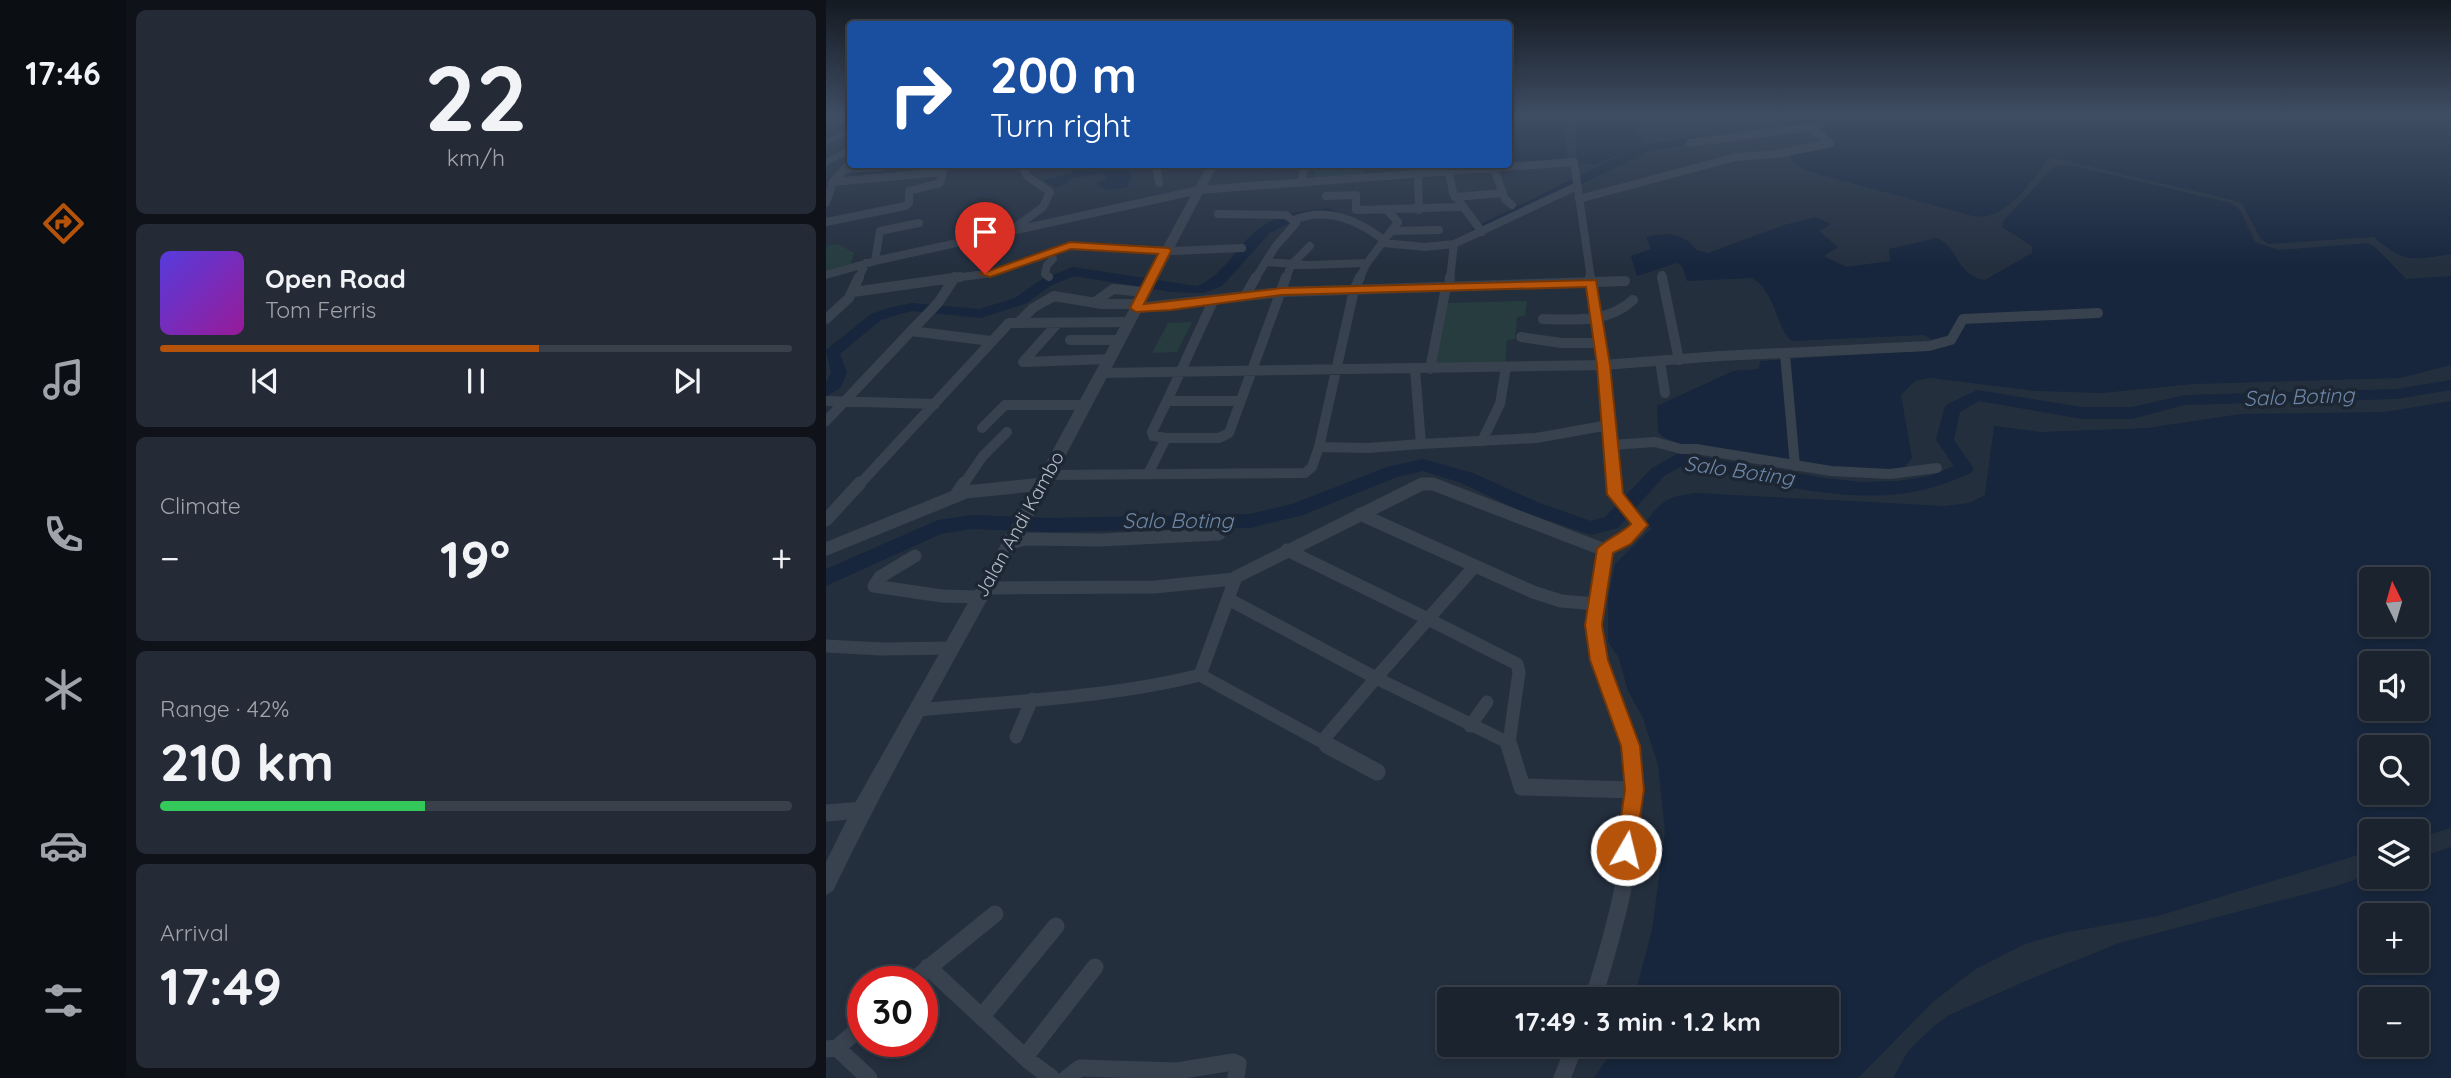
<!DOCTYPE html>
<meta charset="utf-8">
<style>
body{margin:0;font-family:Quicksand,sans-serif;background:#242b36;color:#f1f3f6;height:100vh;display:flex;flex-direction:column;font-size:26px;white-space:nowrap}
*{box-sizing:border-box;margin:0}
p{font-size:23px;color:#a0a4aa}
.icon{flex:none;width:38px;height:38px;fill:none;stroke:currentColor;stroke-width:2;stroke-linecap:round;stroke-linejoin:round}
.map{position:relative;flex:1;overflow:hidden}
.details{display:flex;flex-direction:column;gap:10px;padding:10px;background:#0f1319;width:700px}
.details>*{flex:none}
.top-card{position:absolute;left:21px;top:21px;width:665px;height:147px;border-radius:7px;box-shadow:0 4px 10px #0003,0 0 0 2px #39404a;background:#1a4fa0;color:#fff;overflow:hidden}
.needle{width:46px;rotate:355deg}
.tools{position:absolute;left:1533px;top:567px;display:grid;gap:14px}
.tools a{display:grid;place-items:center;width:70px;height:70px;border-radius:7px;background:#1b232e;box-shadow:0 4px 10px #0003,0 0 0 2px #39404a;font-size:35px}
.speed{position:absolute;left:21px;top:966px;display:flex;gap:14px;font-size:35px;font-weight:700;text-align:center}
.speed>*{display:grid;place-content:center;width:91px;height:91px;border-radius:50%;background:#1b232e;box-shadow:0 4px 10px #0003,0 0 0 2px #39404a;line-height:1}
.speed .limit{border:10px solid #d22;background:#fff;color:#111}
.pin{position:absolute;display:grid;place-items:center;width:60px;height:60px;color:#fff;margin:-72px -30px;border-radius:50% 50% 50% 0;rotate:-45deg;box-shadow:0 0 7px #0007}
.pin .icon{rotate:45deg}
.me{position:absolute;width:77px;margin:-38px;rotate:8deg;stroke-linejoin:round;filter:drop-shadow(0 0 5px #0008)}
.turn{display:flex;align-items:center;gap:24px;height:147px;padding:0 28px;font-size:32px}
.turn .icon{width:91px;height:91px;stroke-width:2.5}
.turn b{display:block;font-size:49px;line-height:60px}
.big{font-size:52px;font-weight:700;line-height:1.1}
.details .widget{flex:1;display:flex;flex-direction:column;justify-content:center;gap:10px;min-width:0;padding:0 24px;border-radius:10px;background:#242b36}
.details .dial{align-items:center;gap:0}
.dial b{font-size:91px;line-height:1}
.song{display:flex;align-items:center;gap:21px}
.cover{width:84px;height:84px;border-radius:10px;background:linear-gradient(135deg,hsl(250 70% 55%),hsl(300 70% 35%))}
.played{height:7px;border-radius:4px;background:linear-gradient(90deg,#b45309 60%,#39404a 60%)}
.keys{display:flex;justify-content:space-around;direction:ltr}
.heat{display:flex;justify-content:space-between;align-items:center;font-size:38px;direction:ltr}
.charge{height:10px;border-radius:5px;background:linear-gradient(90deg,#34c759 42%,#39404a 0)}
.trip{position:absolute;left:611px;top:987px;width:402px;height:70px;border-radius:7px;background:#1b232e;box-shadow:0 4px 10px #0003,0 0 0 2px #39404a;font-weight:700;line-height:70px;text-align:center}
main{display:flex;flex:1;min-height:0}
.tabs{display:flex;flex-direction:column;width:126px;justify-content:space-around;align-items:center;background:#0b0e12;color:#a0a4aa}
.tabs .icon{width:49px;height:49px}
.tabs .on{color:#b45309}
.tabs b{font-size:32px;color:#f1f3f6}
.map>svg:first-child{display:block}
</style>
<main>
<nav class="tabs">
<b>17:46</b>
<svg class="icon on" aria-label="directions" viewBox="0 0 24 24"><path d="M12 3l9 9-9 9-9-9zM9 14v-3h6M13 9l2 2-2 2"/></svg>
<svg class="icon" aria-label="music" viewBox="0 0 24 24"><path d="M9 18V5l10-2v13"/><circle cx="6" cy="18" r="3"/><circle cx="16" cy="16" r="3"/></svg>
<svg class="icon" aria-label="phone" viewBox="0 0 24 24"><path d="M5 4h4l2 5-3 2q2 4 5 5l2-3 5 2v4C11 20 4 13 5 4z"/></svg>
<svg class="icon" aria-label="climate" viewBox="0 0 24 24"><path d="M12 3v18M4 7l16 10M4 17L20 7"/></svg>
<svg class="icon" aria-label="car" viewBox="0 0 24 24"><path d="M5 17H2v-5l4-1 3-4h7l3 4 3 1v5h-3M9 17h6M6 11h13"/><circle cx="7" cy="17" r="2"/><circle cx="17" cy="17" r="2"/></svg>
<svg class="icon" aria-label="filters" viewBox="0 0 24 24"><path d="M4 7h16M4 17h16"/><circle cx="9" cy="7" r="2"/><circle cx="15" cy="17" r="2"/></svg>
</nav>
<section class="details">
<div class="widget dial"><b>22</b><p>km/h</p></div>
<div class="widget">
<div class="song"><i class="cover"></i><div><b>Open Road</b><p>Tom Ferris</p></div></div>
<div class="played"></div>
<div class="keys"><svg class="icon" aria-label="previous" viewBox="0 0 24 24"><path d="M18 5L8 12l10 7zM5 5v14"/></svg><svg class="icon" aria-label="pause" viewBox="0 0 24 24"><path d="M8 5v14M16 5v14"/></svg><svg class="icon" aria-label="next" viewBox="0 0 24 24"><path d="M6 5l10 7-10 7zM19 5v14"/></svg></div>
</div>
<div class="widget"><p>Climate</p>
<div class="heat"><a>−</a><b class="big">19°</b><a>+</a></div>
</div>
<div class="widget"><p>Range · 42%</p><b class="big">210 km</b><div class="charge"></div></div>
<div class="widget"><p>Arrival</p><b class="big">17:49</b></div>
</section>
<div class="map">
<svg width="1625" height="1078" viewBox="0 0 1625 1078">
<rect width="100%" height="100%" fill="#242f3e"/>
<!-- green -->
<path fill="#263c3f" d="M 491,165 L 539,165 L 538,174 L 488,178 Z
M 12,244 L 28,253 L 24,267 L 0,273 L 0,246 Z
M 701,301 L 699,316 L 691,317 L 689,339 L 681,340 L 679,363 L 607,364 L 618,303 Z
M 366,322 L 351,352 L 326,353 L 342,323 Z"/>
<!-- water -->
<path fill="#17263c" fill-rule="evenodd" d="M 683,116 L 733,116 L 726,118 L 725,125 L 738,126 L 742,158 L 682,164 Z
M 999,116 L 1625,116 L 1625,254 C 1586,260 1579,264 1548,237 L 1443,244 L 1435,239 L 1415,202 L 1224,157 C 1205,180 1181,222 1147,216 L 981,171 L 966,162 L 963,155 L 1005,146 L 1006,142 L 999,132 L 1001,119 Z
M 802,118 L 807,121 L 816,143 L 814,146 L 769,165 L 766,163 L 750,166 L 750,122 Z
M 227,165 L 306,165 L 303,170 L 306,177 L 301,187 L 282,190 L 272,186 L 271,182 L 280,179 L 278,173 L 243,179 L 241,184 L 230,187 L 217,181 L 247,173 L 240,165 L 232,167 Z
M 1244,165 L 1405,203 L 1414,210 L 1429,242 L 1453,250 L 1541,243 L 1548,246 L 1580,279 L 1625,276 L 1625,365 L 1574,378 L 1368,384 L 1276,393 L 1211,391 L 1104,378 L 1089,381 L 1075,395 L 1086,458 L 1078,468 L 1070,470 L 1017,468 L 854,444 L 837,437 L 832,432 L 831,406 L 907,371 L 933,369 L 934,361 L 1054,353 L 1114,345 L 1098,335 L 967,341 C 951,334 951,292 926,278 L 861,281 L 856,266 L 851,263 L 811,276 L 805,256 L 825,249 L 820,237 C 838,232 859,232 870,250 L 882,253 L 958,225 L 990,217 L 1005,224 L 993,231 L 1012,247 L 998,256 L 1020,267 L 1064,261 L 1063,249 L 1111,238 C 1133,247 1129,275 1159,280 L 1206,253 L 1206,246 L 1176,227 L 1177,221 L 1229,166 Z
M 1625,401 L 1625,828 L 1591,838 L 1591,831 L 1545,831 L 1545,851 L 1332,916 L 1237,933 L 1199,944 L 1148,970 L 1107,1002 L 1032,1078 L 768,1078 L 790,1045 L 1001,1045 L 1001,999 L 808,999 L 826,929 L 839,832 L 832,765 L 817,718 L 802,691 L 793,658 L 782,642 L 782,600 L 789,564 L 825,529 L 820,522 C 836,499 842,497 870,493 L 1119,506 L 1143,503 L 1159,495 L 1168,426 L 1215,432 L 1321,428 L 1415,414 L 1559,412 ZM 1545,579 L 1591,579 L 1591,625 L 1545,625 ZM 1545,663 L 1591,663 L 1591,709 L 1545,709 ZM 1545,747 L 1591,747 L 1591,793 L 1545,793 Z
M 1625,847 L 1625,1078 L 1067,1078 L 1082,1051 L 1108,1026 L 1123,1015 L 1202,980 L 1293,943 L 1510,886 L 1545,874 L 1545,877 L 1591,877 L 1591,858 ZM 1591,915 L 1591,961 L 1545,961 L 1545,915 ZM 1545,999 L 1591,999 L 1591,1045 L 1545,1045 Z"/>
<g fill="none" stroke-linecap="round" stroke-linejoin="round">
<!-- river -->
<path fill="#17263c" fill-rule="evenodd" d="M 997,116 L 1007,119 L 947,132 L 941,129 Z
M 886,134 L 892,137 L 890,139 L 821,152 L 657,232 L 652,233 L 645,229 L 814,146 Z
M 503,208 L 510,212 L 508,215 L 470,220 L 444,233 L 396,286 L 378,293 L 345,292 L 248,276 L 226,285 L 199,304 L 154,318 L 86,311 L 71,315 L 55,320 L 14,354 L 21,373 L 14,388 L 0,396 L 0,382 L 5,373 L 0,350 L 45,314 L 62,308 L 86,303 L 153,309 L 189,298 L 216,279 L 247,267 L 371,286 C 400,274 411,244 435,227 C 456,212 479,211 503,208 Z
M 1625,380 L 1625,390 L 1570,399 L 1359,405 L 1306,419 L 1256,419 L 1153,401 L 1134,412 L 1128,440 L 1148,469 L 1145,473 C 1122,483 1099,491 1073,494 C 1001,502 926,477 856,466 L 838,476 L 792,528 L 765,535 L 697,512 L 635,483 L 597,471 L 571,477 L 477,515 L 424,528 L 222,532 L 146,529 L 115,534 L 0,586 L 0,569 L 112,520 L 146,515 L 222,518 L 424,514 L 466,504 L 561,467 L 597,459 L 647,473 L 711,502 L 765,521 L 779,517 L 826,468 L 853,453 L 998,478 L 1036,482 L 1072,481 L 1104,476 L 1128,466 L 1110,440 L 1118,409 L 1120,405 L 1151,390 L 1256,407 L 1306,407 L 1359,395 L 1570,389 Z"/>
<!-- minor-far3 -->
<path stroke="#38414e" stroke-width="8" d="M 3,122 L 24,117
M 330,164 L 333,183
M 622,165 L 627,193 L 656,232
M 19,169 L 56,167
M 668,169 L 679,199 L 686,205
M 592,175 L 593,210
M 475,183 L 479,164
M 500,196 L 530,195 L 530,210 L 633,207
M 629,197 L 676,193
M 753,199 L 910,157 L 951,154 L 1004,143 L 986,129 L 976,128 L 864,143
M 0,203 L 7,182 L 24,163
M 392,214 L 460,215 L 470,223 L 449,247 L 429,279
M 468,220 C 501,206 532,220 559,241
M 0,222 L 79,206 L 83,203 L 83,191 L 114,183 L 117,172 L 7,182
M 190,227 L 217,207 L 224,192 L 201,176 L 196,164
M 565,231 L 613,230
M 558,243 L 599,247 L 628,244 L 751,186
M 49,261 L 54,231 L 93,223
M 441,262 L 482,265 L 541,263 L 533,279
M 541,263 L 572,222 L 562,211
M 0,275 L 53,260 L 373,190 L 748,162 L 765,279
M 836,275 L 837,279
M 223,277 L 219,274 L 221,265 L 227,259 L 225,252
M 32,279 L 40,263
M 121,279 L 166,273 L 244,246 L 347,251 L 416,248
M 460,279 L 465,265 L 484,246
M 624,279 L 628,244"/>
<!-- minor-far2 -->
<path stroke="#38414e" stroke-width="10" d="M 534,277 L 528,290 L 493,447 L 542,448 L 595,444 L 589,369
M 764,277 L 777,365 L 788,485
M 836,277 L 853,360
M 623,287 L 624,277
M 27,292 L 134,277
M 419,296 L 430,277
M 387,301 L 341,401 L 413,401
M 269,302 L 287,289 L 318,292
M 310,308 L 456,292 L 799,281
M 0,319 L 23,298 L 33,277
M 717,319 C 749,320 782,323 807,300
M 194,321 L 207,308 L 228,296 L 276,304 L 311,304
M 231,324 L 197,362 L 284,359
M 85,331 L 112,303 L 129,277
M 695,337 L 735,343 L 773,343
M 244,340 L 294,340
M 959,354 L 969,466
M 834,361 L 839,393
M 604,369 L 620,287
M 276,373 L 777,365 L 894,356 L 1103,346 L 1125,340 L 1137,319 L 1272,313
M 0,401 L 109,404
M 0,421 L 85,331 L 165,341
M 156,428 L 179,405 L 258,405
M 340,438 L 327,436 L 326,432 L 341,401
M 656,441 L 674,404 L 680,367
M 595,444 L 710,438 L 783,425
M 785,445 L 829,442 L 855,449 L 870,449 L 1005,471 L 1064,474 L 1111,468
M 322,474 L 340,438 L 393,438 L 403,433 L 460,277
M 222,475 L 479,473 L 486,467 L 493,447
M 33,485 L 183,323 L 303,322
M 137,485 L 157,456 L 181,432
M 209,485 L 217,484
M 594,485 L 609,485"/>
<!-- minor-far1 -->
<path stroke="#38414e" stroke-width="13" d="M 130,495 L 138,483
M 534,514 L 707,592 L 735,601 L 770,604
M 0,520 L 34,483
M 184,543 L 199,539 L 274,540 L 393,534
M 0,549 L 140,492 L 217,484
M 779,549 C 773,587 763,626 774,664 C 782,692 797,718 805,746
M 89,556 L 54,577 L 48,586 L 116,596 L 152,597
M 648,567 L 602,619 L 691,664 L 693,672 L 683,743
M 157,588 L 329,587 L 408,579
M 402,599 L 550,678 L 602,619 L 461,550
M 0,646 L 56,649 L 126,648
M 374,675 L 504,746
M 92,710 C 185,701 283,698 374,675 L 410,577 L 596,484 L 607,484 L 776,549 C 792,547 805,538 815,525 L 789,494 L 788,483
M 644,726 L 661,702
M 190,737 L 206,699
M 497,740 L 550,678 L 683,743 L 684,746"/>
<!-- minor -->
<path stroke="#38414e" stroke-width="17" d="M 501,745 L 551,772
M 683,745 L 696,787 L 809,790
M 0,813 L 36,810
M 102,967 L 203,1061 L 226,1078
M 85,982 L 169,914
M 767,999 C 792,920 817,828 805,745
M 157,1015 L 230,926
M 11,1048 L 37,1025
M 0,1049 L 11,1048 L 43,1078
M 199,1057 L 269,967
M 241,1078 L 254,1068 L 351,1071 L 407,1062 L 412,1064 L 410,1078
M 736,1078 L 749,1045"/>
<!-- tertiary -->
<path fill="#38414e" fill-rule="evenodd" d="M 24,129 L 24,135 L 0,145 L 0,139 Z
M 24,146 L 24,153 L 0,166 L 0,159 Z
M 382,164 L 392,164 C 332,279 273,394 212,507 C 143,635 70,760 7,891 L 0,895 L 0,862 L 29,803 L 196,507 Z"/>
</g>
<!-- sky -->
<linearGradient id="sky" x2="0" y2="1"><stop stop-color="#141a22"/><stop offset="0.43" stop-color="#3f4d63"/><stop offset="1" stop-color="#3f4d63" stop-opacity="0"/></linearGradient>
<rect width="1625" height="267" fill="url(#sky)"/>
<!-- route -->
<path fill="#b45309" stroke="#753606" stroke-width="2" d="M 244,242 L 343,248 L 345,251 L 318,304 L 456,288 L 770,280 L 784,365 L 797,493 L 822,525 L 805,544 L 787,553 L 776,625 L 782,660 L 814,746 L 818,790 L 808,857 L 800,860 L 793,857 L 790,850 L 799,790 L 795,746 L 764,660 L 759,625 L 771,549 C 778,540 795,534 805,524 L 781,494 L 771,365 L 760,287 L 456,295 L 345,310 L 310,312 L 304,308 L 332,254 L 245,249 L 164,277 L 154,274 Z"/>
<g text-anchor="middle" stroke-width="7" stroke-linejoin="round" paint-order="stroke">
<!-- street labels -->
<g font-size="19" fill="#b4bcc9" stroke="#1d2633">
<text transform="translate(193 524) rotate(-61)" y="7">Jalan Andi Kambo</text>
</g>
<!-- water labels -->
<g font-size="21" font-style="italic" fill="#6d86a8" stroke="#1d2633">
<text transform="translate(1473 397) rotate(-2)" y="7">Salo Boting</text>
<text transform="translate(913 471) rotate(8)" y="7">Salo Boting</text>
<text x="352" y="528">Salo Boting</text>
</g>
</g>
</svg>
<div class="tools">
<a><svg class="needle" viewBox="-14 -14 28 28"><path d="M0-13l5 13h-10z" fill="#e53935"/><path d="M0 13l5-13h-10z" fill="#a0a4aa"/></svg></a>
<a><svg class="icon" aria-label="sound" viewBox="0 0 24 24"><path d="M4 9h4l5-4v14l-5-4H4zM17 9q2 3 0 6"/></svg></a>
<a><svg class="icon" aria-label="search" viewBox="0 0 24 24"><circle cx="10" cy="10" r="6"/><path d="M15 15l6 6"/></svg></a>
<a><svg class="icon" aria-label="layers" viewBox="0 0 24 24"><path d="M12 4l9 5-9 5-9-5zM3 14l9 5 9-5"/></svg></a>
<a>+</a>
<a>−</a>
</div>
<div class="speed"><div class="limit">30</div></div>
<div class="pin" style="left:159px;top:274px;background:#d93025"><svg class="icon" aria-label="arrive" viewBox="0 0 24 24"><path d="M6 21V4h12l-3 4 3 4H6"/></svg></div>
<svg class="me" style="left:800px;top:850px" viewBox="-20 -20 40 40"><circle r="17" fill="#b45309" stroke="#fff" stroke-width="3"/><path d="M0-11L8 9 0 5-8 9z" fill="#fff"/></svg>
<div class="trip">17:49 · 3 min · 1.2 km</div>
<div class="top-card">
<div class="turn"><svg class="icon" aria-label="right" viewBox="0 0 24 24"><path d="M7 20v-9h11M14 6l5 5-5 5"/></svg><div><b>200 m</b>Turn right</div></div>
</div>
</div>
</main>
